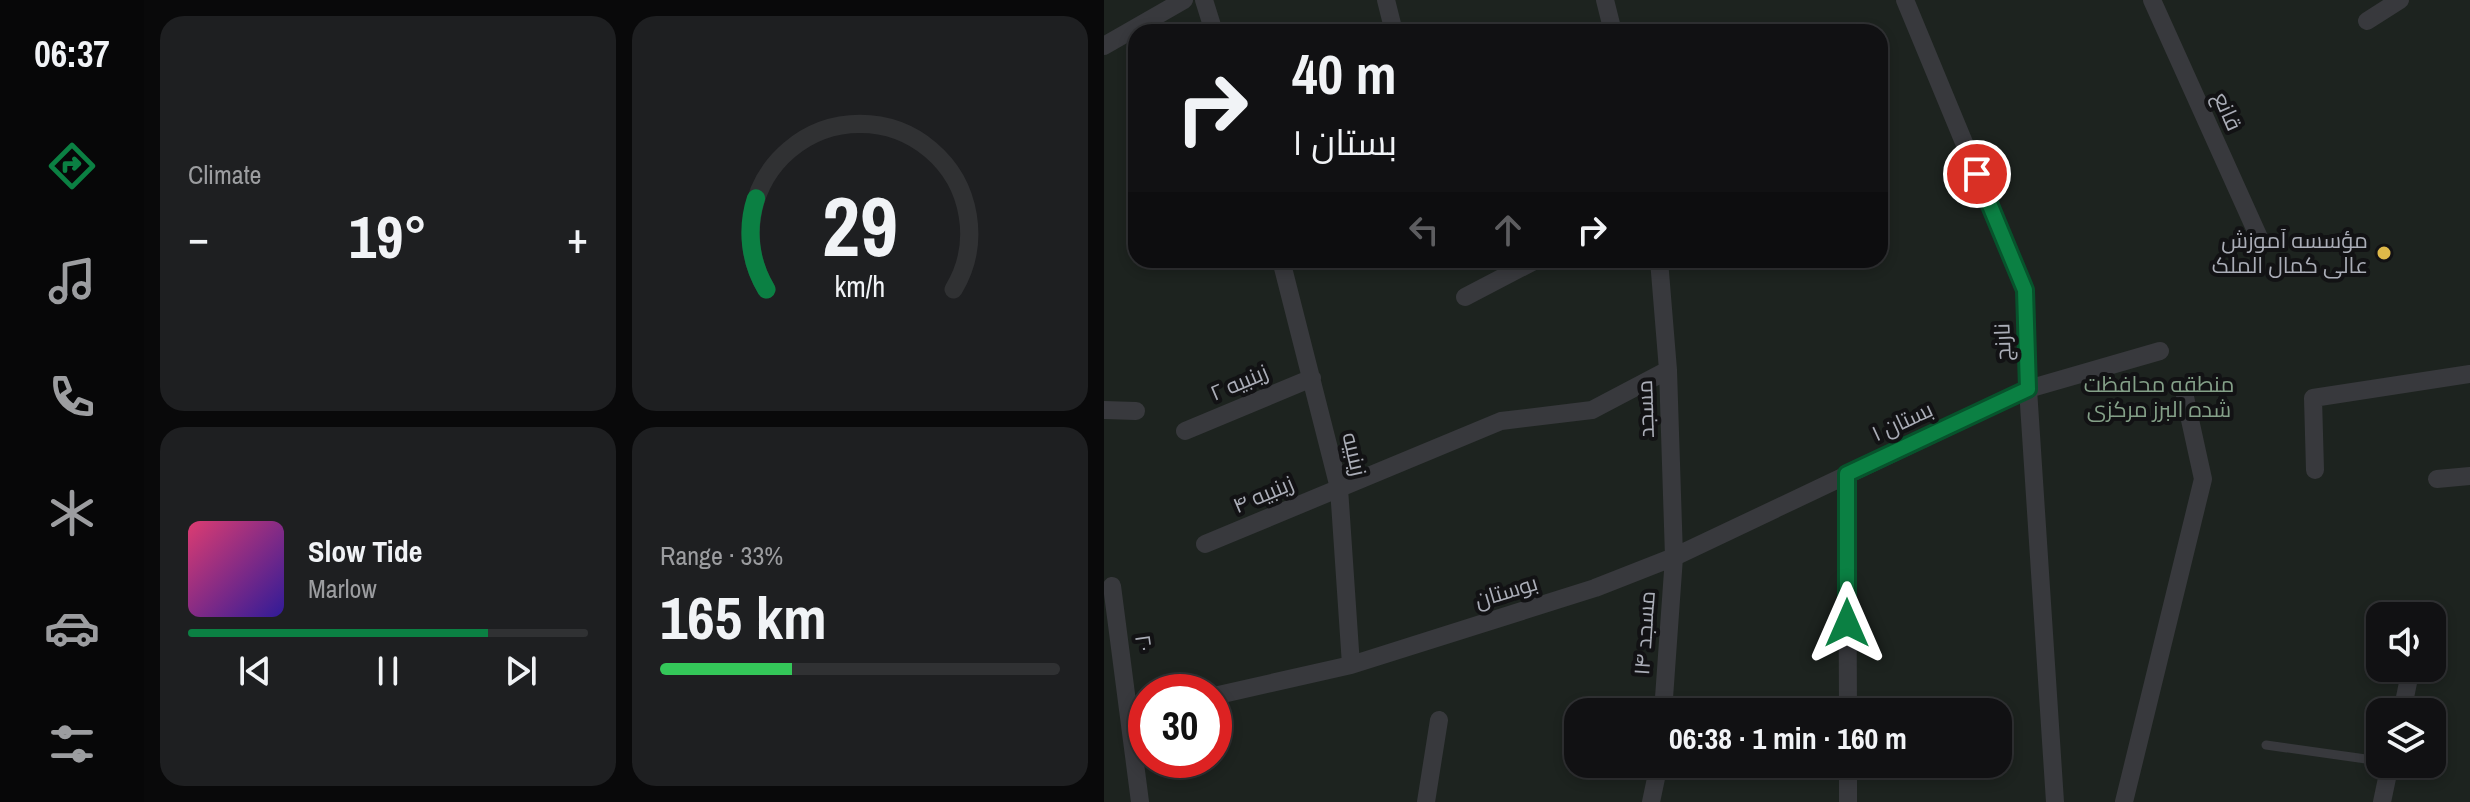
<!DOCTYPE html>
<meta charset="utf-8">
<style>
body{margin:0;font-family:"Archivo Narrow",Cairo,sans-serif;background:#1e1f21;color:#f1f3f6;height:100vh;display:flex;flex-direction:column;font-size:30px;white-space:nowrap}
*{box-sizing:border-box;margin:0}
p{font-size:26px;color:#9c9da0}
.icon{flex:none;width:44px;height:44px;fill:none;stroke:currentColor;stroke-width:2;stroke-linecap:round;stroke-linejoin:round}
.map{position:relative;flex:1;overflow:hidden}
.drawer{display:flex;flex-direction:column;gap:16px;padding:16px;background:#09090a;width:960px}
.drawer>*{flex:none}
.hud{position:absolute;left:24px;top:24px;width:760px;height:244px;border-radius:24px;box-shadow:0 4px 12px #0003,0 0 0 2px #303133;background:#111113;color:#f1f3f6;overflow:hidden}
.controls{position:absolute;left:1262px;top:602px;display:grid;gap:16px}
.controls a{display:grid;place-items:center;width:80px;height:80px;border-radius:16px;background:#111113;box-shadow:0 4px 12px #0003,0 0 0 2px #303133;font-size:40px}
.speed{position:absolute;left:24px;top:674px;display:flex;gap:16px;font-size:40px;font-weight:700;text-align:center}
.speed>*{display:grid;place-content:center;width:104px;height:104px;border-radius:50%;background:#111113;box-shadow:0 4px 12px #0003,0 0 0 2px #303133;line-height:1}
.speed .limit{border:12px solid #d22;background:#fff;color:#111}
.pin{position:absolute;display:grid;place-items:center;width:68px;height:68px;color:#fff;margin:-34px;border:4px solid #fff;border-radius:50%;box-shadow:0 2px 8px #0007}
.me{position:absolute;width:88px;margin:-44px;rotate:0deg;stroke-linejoin:round;filter:drop-shadow(0 0 6px #0008)}
.turn{display:flex;align-items:center;gap:28px;height:168px;padding:0 32px;font-size:36px}
.turn .icon{width:104px;height:104px;stroke-width:2.5}
.turn b{display:block;font-size:56px;line-height:68px}
.lanes{display:flex;align-items:center;height:76px;padding:0 32px;background:#0003;justify-content:center;gap:40px;direction:ltr}
.lanes .off{opacity:.35}
.big{font-size:60px;font-weight:700;line-height:1.1}
.drawer .tile{flex:1;display:flex;flex-direction:column;justify-content:center;gap:12px;min-width:0;padding:0 28px;border-radius:24px;background:#1e1f21}
.drawer .dial{align-items:center;gap:0}
.dial svg{height:208px;overflow:visible;fill:none;stroke:#303133;stroke-width:7;stroke-linecap:round;text-anchor:middle}
.dial text{fill:#f1f3f6;stroke:none}
.song{display:flex;align-items:center;gap:24px}
.cover{width:96px;height:96px;border-radius:12px;background:linear-gradient(135deg,hsl(340 70% 55%),hsl(250 70% 35%))}
.played{height:8px;border-radius:4px;background:linear-gradient(90deg,#0b8043 75%,#303133 75%)}
.keys{display:flex;justify-content:space-around;direction:ltr}
.heat{display:flex;justify-content:space-between;align-items:center;font-size:44px;direction:ltr}
.charge{height:12px;border-radius:6px;background:linear-gradient(90deg,#34c759 33%,#303133 0)}
.drawer .tiles{flex:1;display:grid;gap:16px;grid-template-columns:repeat(2,1fr)}
.trip{position:absolute;left:460px;top:698px;width:448px;height:80px;border-radius:24px;background:#111113;box-shadow:0 4px 12px #0003,0 0 0 2px #303133;font-weight:700;line-height:80px;text-align:center}
main{display:flex;flex:1;min-height:0}
.dock{display:flex;flex-direction:column;width:144px;justify-content:space-around;align-items:center;background:#070708;color:#9c9da0}
.dock .icon{width:56px;height:56px}
.dock .active{color:#0b8043}
.dock b{font-size:36px;color:#f1f3f6}
.map>svg:first-child{display:block}
</style>
<main>
<nav class="dock">
<b>06:37</b>
<svg class="icon active" aria-label="directions" viewBox="0 0 24 24"><path d="M12 3l9 9-9 9-9-9zM9 14v-3h6M13 9l2 2-2 2"/></svg>
<svg class="icon" aria-label="music" viewBox="0 0 24 24"><path d="M9 18V5l10-2v13"/><circle cx="6" cy="18" r="3"/><circle cx="16" cy="16" r="3"/></svg>
<svg class="icon" aria-label="phone" viewBox="0 0 24 24"><path d="M5 4h4l2 5-3 2q2 4 5 5l2-3 5 2v4C11 20 4 13 5 4z"/></svg>
<svg class="icon" aria-label="climate" viewBox="0 0 24 24"><path d="M12 3v18M4 7l16 10M4 17L20 7"/></svg>
<svg class="icon" aria-label="car" viewBox="0 0 24 24"><path d="M5 17H2v-5l4-1 3-4h7l3 4 3 1v5h-3M9 17h6M6 11h13"/><circle cx="7" cy="17" r="2"/><circle cx="17" cy="17" r="2"/></svg>
<svg class="icon" aria-label="filters" viewBox="0 0 24 24"><path d="M4 7h16M4 17h16"/><circle cx="9" cy="7" r="2"/><circle cx="15" cy="17" r="2"/></svg>
</nav>
<section class="drawer">
<div class="tiles">
<div class="tile"><p>Climate</p>
<div class="heat"><a>−</a><b class="big">19°</b><a>+</a></div>
</div>
<div class="tile dial"><svg viewBox="0 0 100 80">
<path d="M14 69A42 42 0 1 1 86 69"/>
<path d="M14 69A42 42 0 0 1 10 34" stroke="#0b8043"/>
<text x="50" y="56" font-size="32" font-weight="700">29</text>
<text x="50" y="72" font-size="11">km/h</text>
</svg></div>
<div class="tile">
<div class="song"><i class="cover"></i><div><b>Slow Tide</b><p>Marlow</p></div></div>
<div class="played"></div>
<div class="keys"><svg class="icon" aria-label="previous" viewBox="0 0 24 24"><path d="M18 5L8 12l10 7zM5 5v14"/></svg><svg class="icon" aria-label="pause" viewBox="0 0 24 24"><path d="M8 5v14M16 5v14"/></svg><svg class="icon" aria-label="next" viewBox="0 0 24 24"><path d="M6 5l10 7-10 7zM19 5v14"/></svg></div>
</div>
<div class="tile"><p>Range · 33%</p><b class="big">165 km</b><div class="charge"></div></div>
</div>
</section>
<div class="map">
<svg width="1366" height="802" viewBox="0 0 1366 802">
<rect width="100%" height="100%" fill="#171719"/>
<!-- green -->
<path fill="#1d231f" fill-rule="evenodd" d="M 0,0 L 1366,0 L 1366,802 L 0,802 ZM 32,32 L 776,32 L 776,260 L 32,260 ZM 1276,616 L 1328,616 L 1328,668 L 1276,668 ZM 42,692 L 110,692 L 110,760 L 42,760 ZM 474,712 L 894,712 L 894,764 L 474,764 ZM 1276,712 L 1328,712 L 1328,764 L 1276,764 Z"/>
<g fill="none" stroke-linecap="round" stroke-linejoin="round">
<!-- service -->
<path stroke="#38393d" stroke-width="9" d="M 1162,745 L 1276,761"/>
<!-- minor -->
<path stroke="#38393d" stroke-width="18" d="M 100,0 L 110,32
M 282,0 L 290,32
M 501,0 L 509,32
M 801,0 L 921,290 L 924,389 L 951,802
M 1048,0 L 1157,242
M 1263,21 L 1296,0
M 0,46 L 80,0
M 177,260 L 235,488 L 247,665
M 555,260 L 564,370 L 570,557 L 559,712
M 361,297 L 432,260
M 0,410 L 32,411
M 81,431 L 208,378
M 1211,470 L 1209,398 L 1366,374
M 743,474 L 744,712
M 1333,479 L 1366,476
M 101,544 L 397,421 L 488,410 L 564,370
M 8,586 L 36,802
M 110,696 L 247,665 L 491,588 L 570,557 L 924,389 L 1056,351
M 1298,712 L 1307,668
M 744,764 L 744,802
M 322,802 L 335,720
M 547,802 L 555,764
M 1020,802 L 1099,479 L 1081,397
M 1278,802 L 1286,764"/>
</g>
<g fill="none" stroke-linecap="round" stroke-linejoin="round">
<defs>
<path id="route" d="M 743,623 L 743,474 L 924,389 L 921,290 L 873,174"/>
</defs>
<!-- route casing -->
<use href="#route" stroke="#07532c" stroke-width="20"/>
<!-- route -->
<use href="#route" stroke="#0b8043" stroke-width="14"/>
</g>
<!-- markers -->
<circle fill="#deb949" stroke="#121214" stroke-width="3" cx="1280" cy="253" r="8"/>
<g text-anchor="middle" stroke-width="8" stroke-linejoin="round" paint-order="stroke">
<!-- street labels -->
<g font-size="22" fill="#aaadb7" stroke="#121214">
<text transform="translate(1124 111) rotate(66)" y="8">قانع</text>
<text transform="translate(898 342) rotate(-92)" y="8">نارنج</text>
<text transform="translate(135 382) rotate(-23)" y="8">زینبیه ۲</text>
<text transform="translate(541 409) rotate(-92)" y="8">مسجد</text>
<text transform="translate(798 421) rotate(-25)" y="8">بستان ۱</text>
<text transform="translate(251 454) rotate(77)" y="8">زینبیه</text>
<text transform="translate(159 494) rotate(-23)" y="8">زینبیه ۴</text>
<text transform="translate(402 591) rotate(-17)" y="8">بوستان</text>
<text transform="translate(540 633) rotate(-86)" y="8">مسجد ۱۴</text>
<text transform="translate(40 643) rotate(82)" y="8">۲۰</text>
</g>
<!-- poi labels -->
<g font-size="22" fill="#aaadb7" stroke="#121214" text-anchor="end">
<text x="1264" y="248">مؤسسه آموزش<tspan x="1264" dy="25">عالی کمال الملک</tspan></text>
</g>
<!-- park labels -->
<g font-size="22" fill="#84a088" stroke="#121214">
<text x="1055" y="392">منطقه محافظت<tspan x="1055" dy="25">شده البرز مرکزی</tspan></text>
</g>
</g>
</svg>
<div class="controls">
<a><svg class="icon" aria-label="sound" viewBox="0 0 24 24"><path d="M4 9h4l5-4v14l-5-4H4zM17 9q2 3 0 6"/></svg></a>
<a><svg class="icon" aria-label="layers" viewBox="0 0 24 24"><path d="M12 4l9 5-9 5-9-5zM3 14l9 5 9-5"/></svg></a>
</div>
<div class="speed"><div class="limit">30</div></div>
<div class="pin" style="left:873px;top:174px;background:#d93025"><svg class="icon" aria-label="arrive" viewBox="0 0 24 24"><path d="M6 21V4h12l-3 4 3 4H6"/></svg></div>
<svg class="me" style="left:743px;top:623px" viewBox="-20 -20 40 40"><path d="M0-17L14 15 0 8-14 15z" fill="#0b8043" stroke="#fff" stroke-width="4"/></svg>
<div class="trip">06:38 · 1 min · 160 m</div>
<div class="hud">
<div class="turn"><svg class="icon" aria-label="right" viewBox="0 0 24 24"><path d="M7 20v-9h11M14 6l5 5-5 5"/></svg><div><b>40 m</b>بستان ۱</div></div>
<div class="lanes"><svg class="icon off" aria-label="left" viewBox="0 0 24 24"><path d="M17 20v-9H6M10 6l-5 5 5 5"/></svg><svg class="icon off" aria-label="ahead" viewBox="0 0 24 24"><path d="M12 20V5M6 11l6-6 6 6"/></svg><svg class="icon" aria-label="right" viewBox="0 0 24 24"><path d="M7 20v-9h11M14 6l5 5-5 5"/></svg></div>
</div>
</div>
</main>
